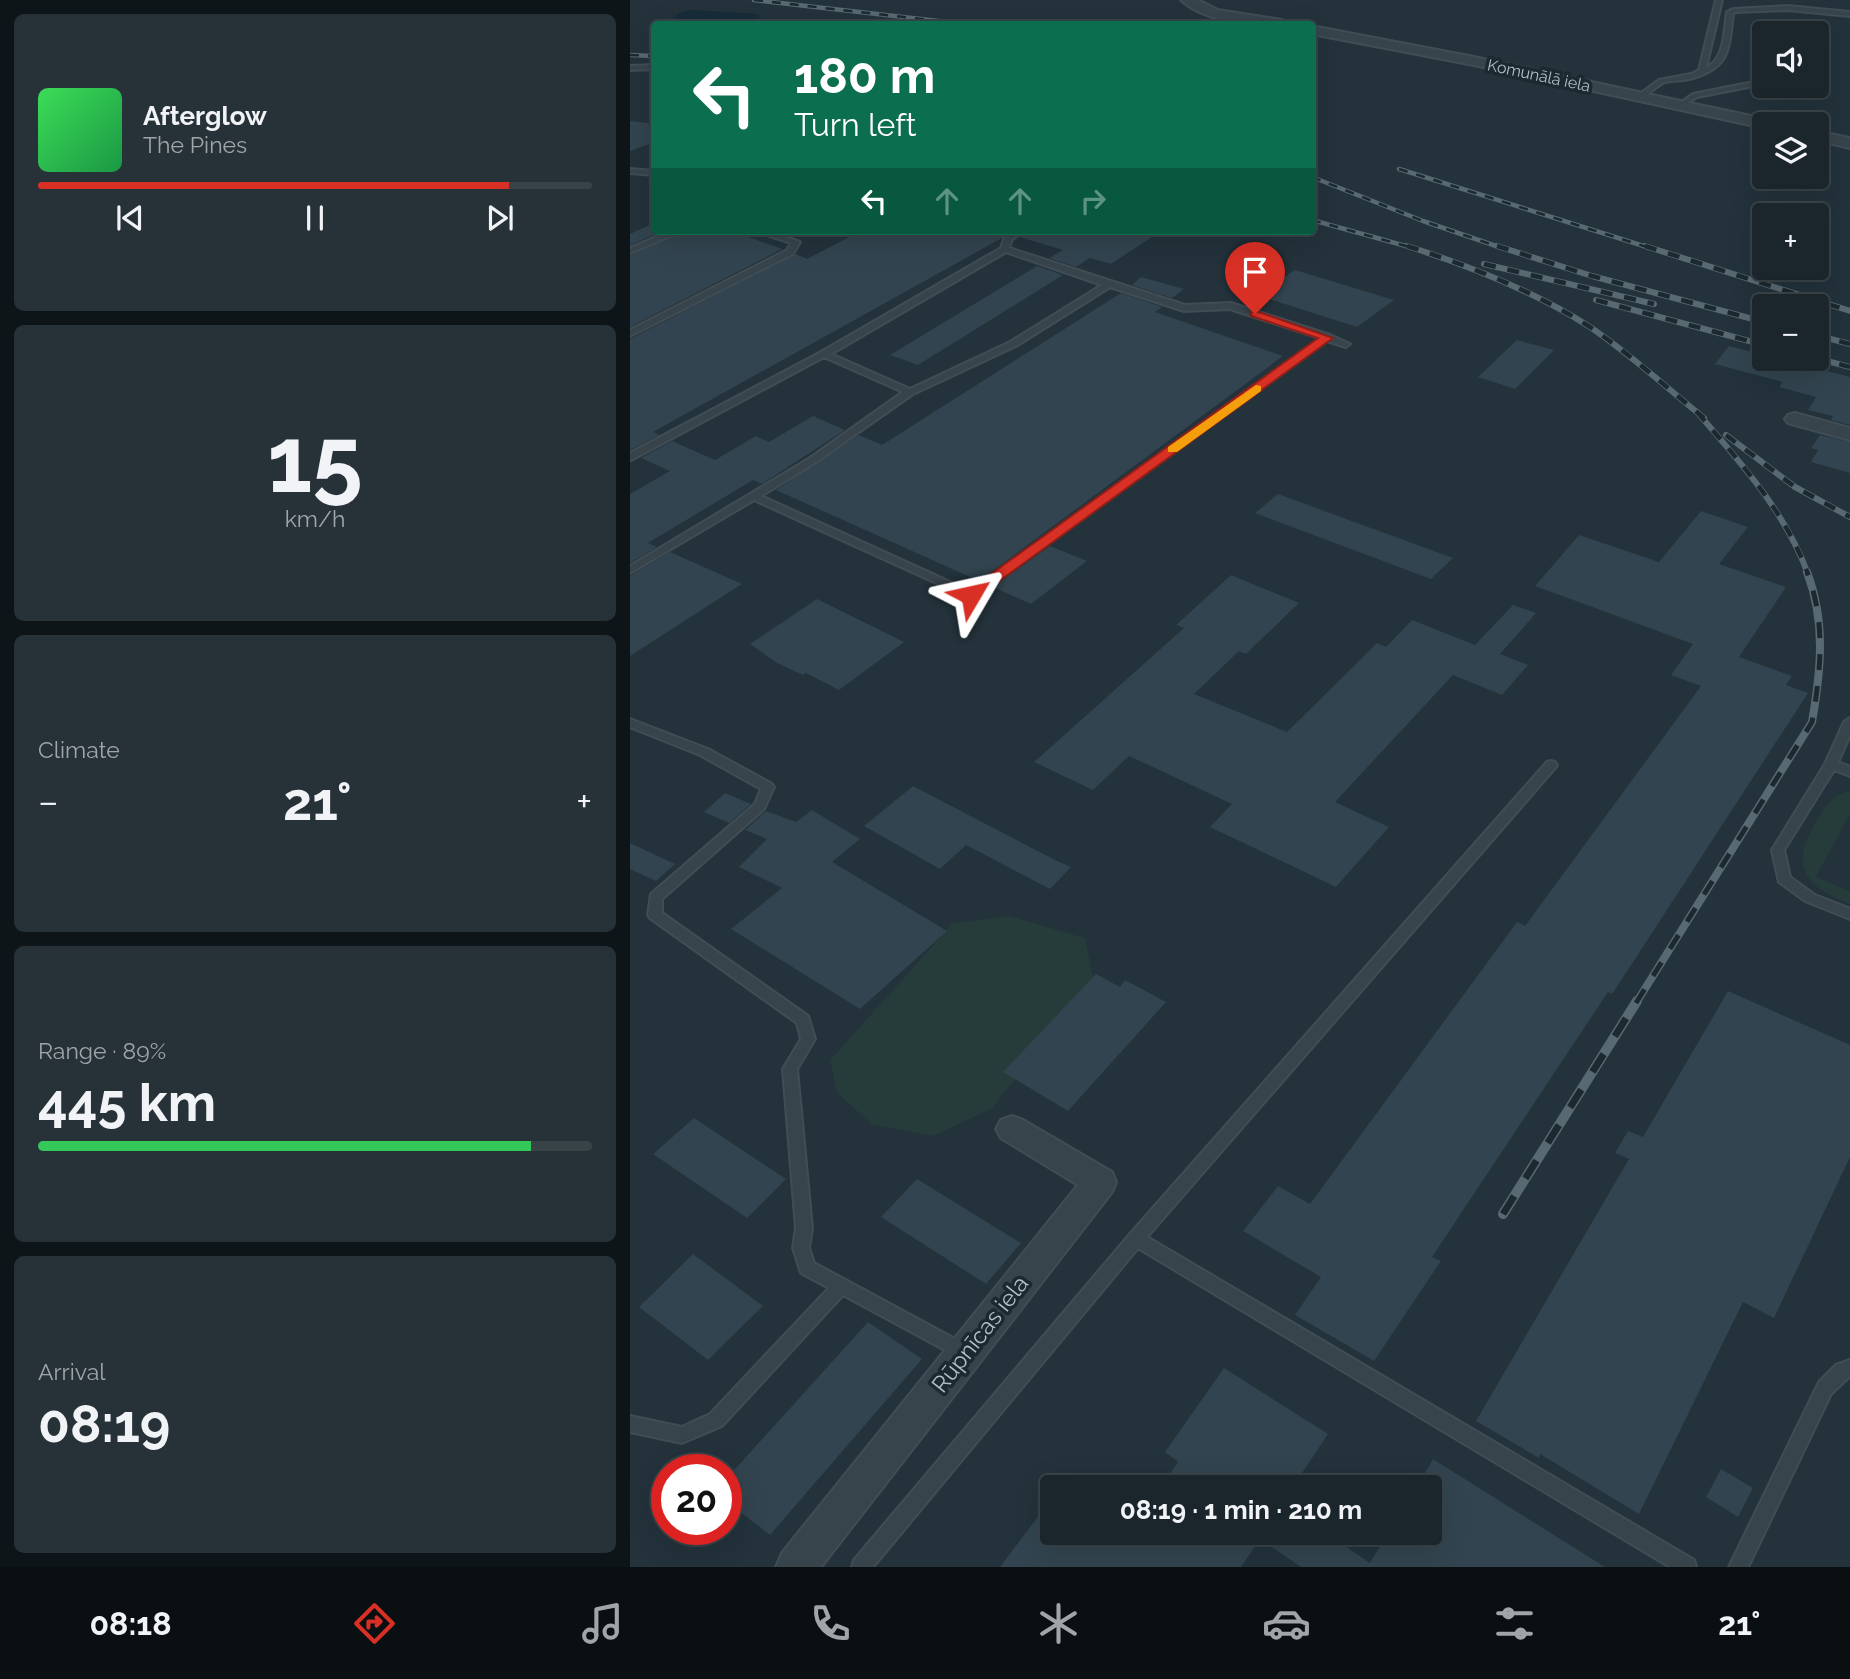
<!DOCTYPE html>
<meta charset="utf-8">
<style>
body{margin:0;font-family:Raleway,sans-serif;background:#273238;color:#f1f3f6;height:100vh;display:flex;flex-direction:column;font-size:26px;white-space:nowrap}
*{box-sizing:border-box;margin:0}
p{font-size:23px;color:#9fa5a9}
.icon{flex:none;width:38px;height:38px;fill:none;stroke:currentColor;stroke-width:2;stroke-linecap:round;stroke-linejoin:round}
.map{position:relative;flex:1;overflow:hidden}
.panel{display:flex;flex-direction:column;gap:14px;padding:14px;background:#0e1518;width:630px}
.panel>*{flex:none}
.hud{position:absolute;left:21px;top:21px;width:665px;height:214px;border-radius:7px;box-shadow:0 7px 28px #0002,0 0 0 2px #384348;background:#0b6e4f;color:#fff;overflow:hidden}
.buttons{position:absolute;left:1122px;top:21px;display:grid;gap:14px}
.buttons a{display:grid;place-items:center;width:77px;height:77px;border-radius:7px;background:#1a262c;box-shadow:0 7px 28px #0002,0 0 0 2px #384348;font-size:35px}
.speed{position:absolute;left:21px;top:1454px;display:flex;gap:14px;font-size:35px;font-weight:700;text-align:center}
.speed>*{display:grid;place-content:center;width:91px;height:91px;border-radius:50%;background:#1a262c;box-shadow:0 7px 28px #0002,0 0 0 2px #384348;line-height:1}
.speed .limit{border:10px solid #d22;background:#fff;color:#111}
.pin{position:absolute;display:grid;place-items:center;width:60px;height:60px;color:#fff;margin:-72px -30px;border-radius:50% 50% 50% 0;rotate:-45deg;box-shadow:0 0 7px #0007}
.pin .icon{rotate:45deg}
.me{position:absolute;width:77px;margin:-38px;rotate:54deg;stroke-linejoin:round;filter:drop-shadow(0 0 5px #0008)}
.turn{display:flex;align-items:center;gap:24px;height:147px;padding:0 28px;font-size:32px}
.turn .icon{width:91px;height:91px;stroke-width:2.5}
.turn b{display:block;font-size:49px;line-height:60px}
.lanes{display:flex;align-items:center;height:66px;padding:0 28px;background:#0003;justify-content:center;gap:35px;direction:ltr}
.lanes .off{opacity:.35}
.big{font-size:52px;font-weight:700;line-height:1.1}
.panel .widget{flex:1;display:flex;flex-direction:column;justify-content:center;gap:10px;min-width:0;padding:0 24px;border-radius:10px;background:#273238}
.panel .dial{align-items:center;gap:0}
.dial b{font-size:91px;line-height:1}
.song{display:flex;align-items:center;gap:21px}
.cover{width:84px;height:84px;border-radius:10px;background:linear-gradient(135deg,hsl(130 70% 55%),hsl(140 70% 35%))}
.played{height:7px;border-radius:4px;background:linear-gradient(90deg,#d93025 85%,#384348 85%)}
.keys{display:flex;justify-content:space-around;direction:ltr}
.heat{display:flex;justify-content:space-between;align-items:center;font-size:38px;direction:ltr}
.charge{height:10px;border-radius:5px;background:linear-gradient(90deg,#34c759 89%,#384348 0)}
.trip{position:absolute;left:410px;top:1475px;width:402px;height:70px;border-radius:7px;background:#1a262c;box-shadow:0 7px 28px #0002,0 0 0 2px #384348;font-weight:700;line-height:70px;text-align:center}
.tabs{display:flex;height:112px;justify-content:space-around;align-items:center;background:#0a0f12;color:#9fa5a9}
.tabs .icon{width:49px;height:49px}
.tabs .selected{color:#d93025}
.tabs b{font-size:32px;color:#f1f3f6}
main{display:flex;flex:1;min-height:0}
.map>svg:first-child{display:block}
</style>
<main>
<section class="panel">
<div class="widget">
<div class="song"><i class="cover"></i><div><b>Afterglow</b><p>The Pines</p></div></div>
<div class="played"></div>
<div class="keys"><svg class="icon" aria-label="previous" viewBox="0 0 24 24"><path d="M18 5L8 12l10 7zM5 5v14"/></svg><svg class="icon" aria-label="pause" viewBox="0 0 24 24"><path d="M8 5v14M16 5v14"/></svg><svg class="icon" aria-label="next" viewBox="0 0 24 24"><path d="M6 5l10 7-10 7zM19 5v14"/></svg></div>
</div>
<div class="widget dial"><b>15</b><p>km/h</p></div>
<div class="widget"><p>Climate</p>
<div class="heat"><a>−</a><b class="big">21°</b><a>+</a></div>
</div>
<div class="widget"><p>Range · 89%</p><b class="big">445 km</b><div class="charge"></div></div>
<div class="widget"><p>Arrival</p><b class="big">08:19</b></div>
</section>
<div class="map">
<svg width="1220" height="1567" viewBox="0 0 1220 1567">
<rect width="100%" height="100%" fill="#23323b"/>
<!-- green -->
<path fill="#253c3a" d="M 1220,791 L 1220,814 L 1186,877 L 1220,891 L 1220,904 C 1170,884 1160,864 1188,818 C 1198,803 1202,795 1220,791 Z
M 379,916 L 455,938 L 464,982 L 362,1108 L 304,1136 L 243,1125 L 207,1093 L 200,1060 L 323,923 Z"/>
<!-- water -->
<path fill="#172c39" d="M 64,10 L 127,14 L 130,17 L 118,24 L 43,18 L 51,12 Z"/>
<!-- building -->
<path fill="#32444f" d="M 0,121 L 18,123 L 24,142 L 0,151 Z
M 24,223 L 24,231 L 34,231 L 0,245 L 0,234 Z
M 54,231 L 102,231 L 152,249 L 0,327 L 0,255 Z
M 231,231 L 379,231 L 372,238 L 23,432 L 29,435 L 0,450 L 0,339 L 166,254 L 177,259 Z
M 396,231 L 531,231 L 481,264 L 460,258 L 446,267 L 419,258 L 433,250 L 390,237 Z
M 407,266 L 433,275 L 288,365 L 260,355 Z
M 665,270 L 764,300 L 727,327 L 627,295 Z
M 511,277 L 554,289 L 542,298 L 502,285 Z
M 491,293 L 532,307 L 525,312 L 653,356 L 349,581 L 146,490 L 229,435 L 252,445 Z
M 887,340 L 924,350 L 885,389 L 848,377 Z
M 1099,346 L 1134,355 L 1134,359 L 1149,359 L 1220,377 L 1220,425 L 1201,420 L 1203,416 L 1178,410 L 1186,397 L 1149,387 L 1153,382 L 1085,364 Z
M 183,416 L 215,430 L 132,484 L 123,480 L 18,543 L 27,547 L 0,563 L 0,494 L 40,471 L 11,458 L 42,441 L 85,460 L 126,436 L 139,442 Z
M 1190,435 L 1220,442 L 1220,473 L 1181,462 L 1188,450 L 1181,448 Z
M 648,494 L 823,558 L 801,579 L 625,513 Z
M 1071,511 L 1118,527 L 1089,564 L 1156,587 L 1109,657 L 1162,676 L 1156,685 L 1178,693 L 996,973 L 982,994 L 978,992 L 802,1257 L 811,1261 L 744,1361 L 665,1315 L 691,1277 L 613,1231 L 648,1186 L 680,1204 L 887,922 L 895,926 L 1071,686 L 1041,675 L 1063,644 L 905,586 L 949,535 L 1029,562 Z
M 420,546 L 457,561 L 401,604 L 363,587 Z
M 40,552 L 112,584 L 0,656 L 0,576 Z
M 601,575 L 669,603 L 616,654 L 609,651 L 564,694 L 657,732 L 747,643 L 756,647 L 782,620 L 845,645 L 883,605 L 906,613 L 870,654 L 898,665 L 872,695 L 823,675 L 705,802 L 759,827 L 706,887 L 580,827 L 602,804 L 499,756 L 463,790 L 404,762 L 554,628 L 546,625 Z
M 187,599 L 274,642 L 209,690 L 176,673 L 173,675 L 147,663 L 120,644 Z
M 283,786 L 425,860 L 441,867 L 420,889 L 336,845 L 310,869 L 234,826 Z
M 95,793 L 121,804 L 99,823 L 74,812 Z
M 182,810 L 230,839 L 202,862 L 317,931 L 230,1009 L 101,929 L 152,888 L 109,867 L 137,839 L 115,830 L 136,811 L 166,822 Z
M 0,843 L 45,864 L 26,881 L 0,869 Z
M 466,974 L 490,987 L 495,980 L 536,1002 L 438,1111 L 373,1072 Z
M 1098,991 L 1220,1045 L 1220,1157 L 1144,1318 L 1113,1302 L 1009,1514 L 910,1454 L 909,1458 L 846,1421 L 999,1159 L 985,1153 L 998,1131 L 1013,1137 Z
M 64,1118 L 156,1179 L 117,1218 L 23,1154 Z
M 287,1179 L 391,1243 L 356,1284 L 251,1217 Z
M 63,1254 L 133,1306 L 78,1360 L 9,1307 Z
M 238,1322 L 292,1359 L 140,1535 L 96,1501 L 96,1479 Z
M 594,1368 L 698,1434 L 662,1488 L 530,1488 L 548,1462 L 535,1452 Z
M 803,1459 L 975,1567 L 671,1567 L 630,1539 L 611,1567 L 370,1567 L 422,1498 L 422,1533 L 696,1533 L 740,1563 L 758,1533 L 800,1533 L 800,1488 L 786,1488 Z
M 1091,1469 L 1123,1488 L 1108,1517 L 1076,1497 Z"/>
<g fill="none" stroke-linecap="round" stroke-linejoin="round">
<defs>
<path id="lane" d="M 1086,0 L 1092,0 L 1076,68 C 1095,59 1094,31 1097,12 L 1103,9 L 1158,6 L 1220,12 L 1220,16 L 1158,10 L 1106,12 L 1103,13 C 1099,47 1101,67 1063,78 C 1054,81 1044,80 1035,82 C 1024,86 1018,98 1007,98 L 1007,96 L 1029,80 L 1061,74 L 1069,70 Z
M 24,65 L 24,69 L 0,70 L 0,66 Z
M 1134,80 L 1134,84 L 1067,97 L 1051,107 L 1046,106 L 1063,94 Z
M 0,169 L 24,171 L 24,175 L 0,173 Z
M 41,231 L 52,231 L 0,253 L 0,248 Z
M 125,231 L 137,231 L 170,242 L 163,254 L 0,336 L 0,330 L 157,250 L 161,243 Z
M 384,231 L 394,231 L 382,239 L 379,248 L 555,305 L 601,303 L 700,335 L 720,344 L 716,347 L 697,341 L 345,597 L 337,597 L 124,500 L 0,573 L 0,566 L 180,458 L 273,392 L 194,357 L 3,459 L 0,460 L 0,453 L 191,352 L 371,248 L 375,236 ZM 376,252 L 472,285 L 380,342 L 280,389 L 201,354 ZM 480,287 L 554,311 L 600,309 L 690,338 L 340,591 L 131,496 L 186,462 L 283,394 L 386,346 Z
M 1220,718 L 1220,735 L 1208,762 L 1220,767 L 1220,776 L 1204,770 L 1154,850 L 1160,877 L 1185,895 L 1220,909 L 1220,919 L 1175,901 L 1149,882 L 1142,850 L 1195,764 L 1214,722 Z
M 0,719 L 78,749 L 142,784 L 144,787 L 134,809 L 32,899 L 32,913 L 178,1016 L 185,1039 L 167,1069 L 182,1228 L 179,1248 L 184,1263 L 338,1346 L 340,1351 L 338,1356 L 332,1359 L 326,1356 L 213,1295 L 92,1426 L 52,1443 L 0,1432 L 0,1416 L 52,1427 L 80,1414 L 199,1288 L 171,1273 L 163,1248 L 166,1228 L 153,1069 L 171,1039 L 167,1023 L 20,918 L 18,915 L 21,894 L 125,804 L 131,789 L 70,755 L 0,727 Z
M 921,761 L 925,762 L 927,765 L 925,768 L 517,1237 L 1064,1560 L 1066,1567 L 1040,1567 L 508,1248 L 243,1567 L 222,1567 L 224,1560 L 500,1234 L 917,762 Z
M 1220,1360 L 1220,1376 L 1201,1394 L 1118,1567 L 1099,1567 L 1189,1382 L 1206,1365 Z"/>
<path id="street" d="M 551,0 L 568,0 L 588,10 L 652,20 L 659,24 C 627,27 576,23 551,0 Z
M 682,26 L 844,57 L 1135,119 L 1143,124 L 1134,124 L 1134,128 L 844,65 L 682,34 Z
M 1186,131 L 1220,138 L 1220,148 L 1186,140 Z
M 1165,413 L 1220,428 L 1220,440 L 1158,423 L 1155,419 L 1158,415 Z
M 382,1116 L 393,1120 L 482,1172 L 486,1182 L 482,1192 L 191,1567 L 146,1567 L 152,1553 L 448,1185 L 371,1138 L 366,1129 L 371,1120 Z"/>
</defs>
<!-- lane casing -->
<use href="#lane" stroke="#404d54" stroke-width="4"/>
<!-- street casing -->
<use href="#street" stroke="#404d54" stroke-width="4"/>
<!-- lane -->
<use href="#lane" fill="#37444c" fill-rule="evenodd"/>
<!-- street -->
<use href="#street" fill="#37444c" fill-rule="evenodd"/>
<defs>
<path id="rail-far3" d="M 124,0 L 335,24
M 0,55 L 24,56
M 769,169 L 1020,248
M 682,177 L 793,221 L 872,248
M 682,220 L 783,248"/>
<path id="rail-far2" d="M 777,246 C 840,266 904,291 960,327 C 1000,354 1036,387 1074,418
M 867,246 L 962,276 L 1134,322
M 1015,246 L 1220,311
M 854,264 L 1024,304
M 966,300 L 1134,345
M 1186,335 L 1220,344
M 1186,358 L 1220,367
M 1067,412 C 1110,462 1155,511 1178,574
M 1096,435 L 1165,487 L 1220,517"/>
<path id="rail-far1" d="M 1006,1003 L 1182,722 C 1191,670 1196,622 1177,572"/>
<path id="rail" d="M 873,1214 L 1007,1001"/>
</defs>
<!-- rail-far3 casing -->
<use href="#rail-far3" stroke="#596972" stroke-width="4.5"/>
<!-- rail-far2 casing -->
<use href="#rail-far2" stroke="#596972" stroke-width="6"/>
<!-- rail-far1 casing -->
<use href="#rail-far1" stroke="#596972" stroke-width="8"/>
<!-- rail casing -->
<use href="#rail" stroke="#596972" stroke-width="10"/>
<!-- rail-far3 -->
<use href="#rail-far3" stroke="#1c2930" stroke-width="2.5" stroke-dasharray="9" stroke-linecap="butt"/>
<!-- rail-far2 -->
<use href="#rail-far2" stroke="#1c2930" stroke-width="4.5" stroke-dasharray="12" stroke-linecap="butt"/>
<!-- rail-far1 -->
<use href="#rail-far1" stroke="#1c2930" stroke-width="5" stroke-dasharray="16" stroke-linecap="butt"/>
<!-- rail -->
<use href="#rail" stroke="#1c2930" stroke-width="7" stroke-dasharray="21" stroke-linecap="butt"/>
</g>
<!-- route -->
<path fill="#d93025" stroke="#8d1f18" stroke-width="2" d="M 621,312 L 629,312 L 703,338 L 346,598 L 336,598 L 336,592 L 688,338 L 621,316 Z"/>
<!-- slow -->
<path fill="#f59e0b" d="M 626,385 L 631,386 L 631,391 L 547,452 L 538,452 L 538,447 Z"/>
<g text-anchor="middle" stroke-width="7" stroke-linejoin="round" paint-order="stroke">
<!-- far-street labels -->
<g font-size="16" fill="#b2bfc7" stroke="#1c2930">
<text transform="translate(909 75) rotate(12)" y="6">Komunālā iela</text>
</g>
<!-- near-street labels -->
<g font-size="23" fill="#b2bfc7" stroke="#1c2930">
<text transform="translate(350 1334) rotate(-52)" y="8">Rūpnīcas iela</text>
</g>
</g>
</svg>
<div class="buttons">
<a><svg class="icon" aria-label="sound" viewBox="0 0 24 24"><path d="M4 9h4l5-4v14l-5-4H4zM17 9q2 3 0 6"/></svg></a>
<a><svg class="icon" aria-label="layers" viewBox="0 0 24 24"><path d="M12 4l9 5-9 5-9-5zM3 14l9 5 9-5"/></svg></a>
<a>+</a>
<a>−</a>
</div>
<div class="speed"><div class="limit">20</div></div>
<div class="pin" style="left:625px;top:314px;background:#d93025"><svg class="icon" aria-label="arrive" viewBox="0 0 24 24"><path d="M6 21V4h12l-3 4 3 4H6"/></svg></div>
<svg class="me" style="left:341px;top:595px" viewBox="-20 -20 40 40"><path d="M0-17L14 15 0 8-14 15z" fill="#d93025" stroke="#fff" stroke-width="4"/></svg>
<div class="trip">08:19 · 1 min · 210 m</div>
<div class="hud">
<div class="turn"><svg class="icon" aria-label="left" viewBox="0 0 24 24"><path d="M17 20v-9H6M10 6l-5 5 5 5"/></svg><div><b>180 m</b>Turn left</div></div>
<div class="lanes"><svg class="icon" aria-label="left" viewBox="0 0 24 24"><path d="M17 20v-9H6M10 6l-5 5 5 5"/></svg><svg class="icon off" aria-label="ahead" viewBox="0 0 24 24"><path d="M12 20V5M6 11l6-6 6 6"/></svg><svg class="icon off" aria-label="ahead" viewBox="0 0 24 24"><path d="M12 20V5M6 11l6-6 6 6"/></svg><svg class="icon off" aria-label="right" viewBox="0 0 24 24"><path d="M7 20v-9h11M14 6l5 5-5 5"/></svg></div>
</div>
</div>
</main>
<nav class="tabs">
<b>08:18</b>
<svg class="icon selected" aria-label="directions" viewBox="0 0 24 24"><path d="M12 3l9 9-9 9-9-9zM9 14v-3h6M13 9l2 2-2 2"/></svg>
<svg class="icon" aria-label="music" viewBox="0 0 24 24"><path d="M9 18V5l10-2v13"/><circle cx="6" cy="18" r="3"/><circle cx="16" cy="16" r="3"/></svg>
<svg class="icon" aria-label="phone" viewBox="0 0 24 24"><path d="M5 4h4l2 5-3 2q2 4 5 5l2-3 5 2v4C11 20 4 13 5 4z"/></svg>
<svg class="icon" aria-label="climate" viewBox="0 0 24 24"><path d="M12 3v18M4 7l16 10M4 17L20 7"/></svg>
<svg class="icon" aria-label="car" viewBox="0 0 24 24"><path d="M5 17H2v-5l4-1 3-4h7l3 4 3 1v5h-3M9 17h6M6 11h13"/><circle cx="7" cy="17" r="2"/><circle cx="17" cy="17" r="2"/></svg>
<svg class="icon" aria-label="filters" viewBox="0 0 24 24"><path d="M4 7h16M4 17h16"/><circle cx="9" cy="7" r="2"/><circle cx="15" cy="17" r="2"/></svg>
<b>21°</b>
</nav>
